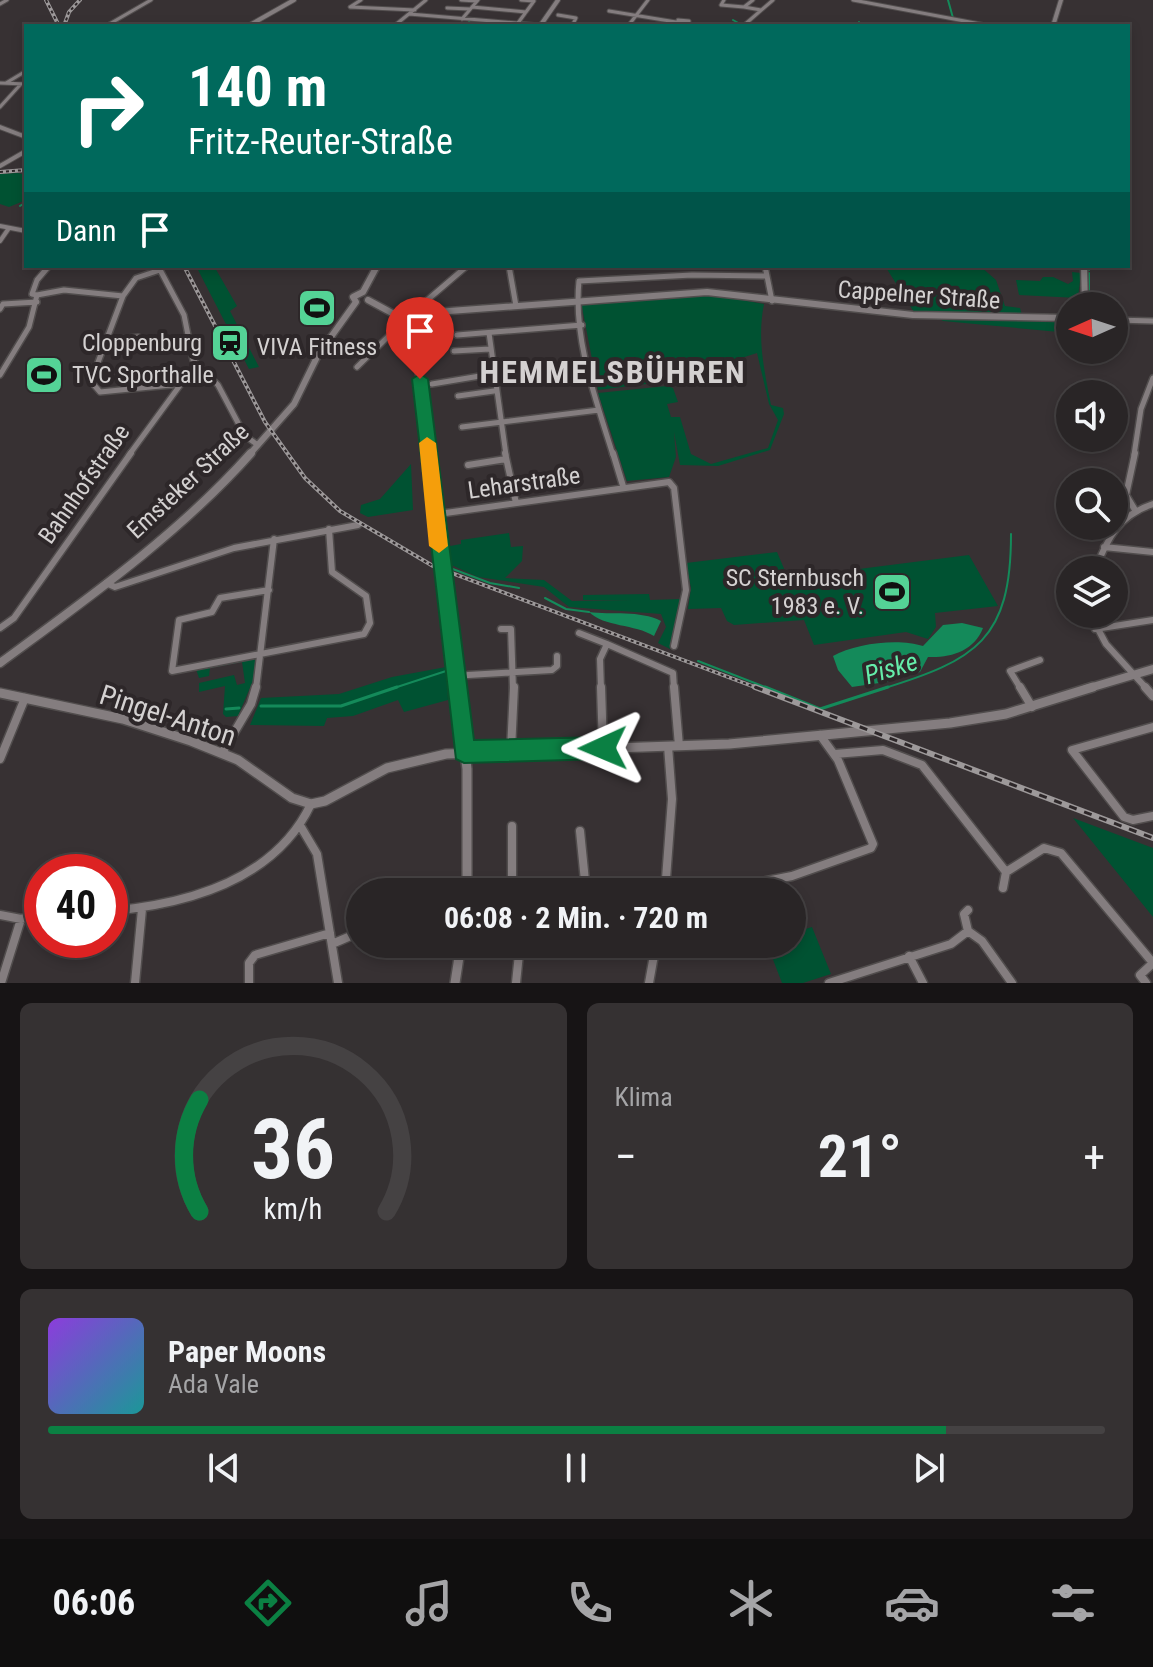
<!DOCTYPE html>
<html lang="de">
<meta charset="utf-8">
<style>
body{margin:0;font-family:"Roboto Condensed",sans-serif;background:#353132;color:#f1f3f6;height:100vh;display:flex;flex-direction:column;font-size:30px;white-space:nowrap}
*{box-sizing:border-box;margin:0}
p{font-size:26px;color:#a5a5a7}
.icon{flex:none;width:44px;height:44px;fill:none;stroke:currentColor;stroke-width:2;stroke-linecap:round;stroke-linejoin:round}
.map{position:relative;height:983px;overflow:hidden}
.panel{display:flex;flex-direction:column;gap:20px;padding:20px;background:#171415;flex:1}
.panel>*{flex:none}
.hud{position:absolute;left:24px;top:24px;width:1106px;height:244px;border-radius:0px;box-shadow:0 4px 12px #0003,0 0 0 2px #454243;background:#00695c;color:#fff;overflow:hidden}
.needle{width:52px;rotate:267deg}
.fabs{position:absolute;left:1056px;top:292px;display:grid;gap:16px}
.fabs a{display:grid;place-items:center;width:72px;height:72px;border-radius:50%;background:#292526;box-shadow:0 4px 12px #0003,0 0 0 2px #454243;font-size:40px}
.speed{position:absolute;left:24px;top:854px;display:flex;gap:16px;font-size:40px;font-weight:700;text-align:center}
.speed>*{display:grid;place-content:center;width:104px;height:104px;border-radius:50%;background:#292526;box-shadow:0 4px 12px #0003,0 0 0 2px #454243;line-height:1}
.speed .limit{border:12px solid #d22;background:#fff;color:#111}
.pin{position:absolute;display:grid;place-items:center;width:68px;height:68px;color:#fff;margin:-82px -34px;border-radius:50% 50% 50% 0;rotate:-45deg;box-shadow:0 0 8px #0007}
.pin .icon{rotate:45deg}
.me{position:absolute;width:88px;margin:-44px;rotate:269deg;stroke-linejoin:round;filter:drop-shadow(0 0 6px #0008)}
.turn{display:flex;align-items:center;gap:28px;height:168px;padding:0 32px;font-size:36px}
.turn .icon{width:104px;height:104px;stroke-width:2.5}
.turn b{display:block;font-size:56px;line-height:68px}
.then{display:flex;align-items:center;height:76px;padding:0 32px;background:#0003;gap:16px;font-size:30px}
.big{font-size:60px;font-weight:700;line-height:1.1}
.panel .widget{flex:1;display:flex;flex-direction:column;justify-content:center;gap:12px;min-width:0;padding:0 28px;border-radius:12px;background:#353132}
.panel .dial{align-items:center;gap:0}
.dial svg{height:208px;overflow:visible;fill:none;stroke:#454243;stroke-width:7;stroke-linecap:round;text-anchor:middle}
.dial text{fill:#f1f3f6;stroke:none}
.song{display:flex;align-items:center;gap:24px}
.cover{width:96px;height:96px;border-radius:12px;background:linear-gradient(135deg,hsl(270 70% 55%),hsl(180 70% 35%))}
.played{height:8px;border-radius:4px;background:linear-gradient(90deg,#0b8043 85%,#454243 85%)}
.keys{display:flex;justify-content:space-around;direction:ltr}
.heat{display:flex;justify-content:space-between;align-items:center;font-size:44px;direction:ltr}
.panel .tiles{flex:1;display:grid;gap:20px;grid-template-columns:1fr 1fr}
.widget:last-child{grid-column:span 2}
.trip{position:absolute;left:346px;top:878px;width:460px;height:80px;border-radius:40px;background:#292526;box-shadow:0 4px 12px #0003,0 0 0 2px #454243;font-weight:700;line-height:80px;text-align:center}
.tab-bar{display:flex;height:128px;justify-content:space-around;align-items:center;background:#100f0f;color:#a5a5a7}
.tab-bar .icon{width:56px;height:56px}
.tab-bar .on{color:#0b8043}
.tab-bar b{font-size:36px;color:#f1f3f6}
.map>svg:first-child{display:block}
</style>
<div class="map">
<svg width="1153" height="983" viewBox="0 0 1153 983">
<rect width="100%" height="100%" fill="#373133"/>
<!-- green -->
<path fill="#005232" d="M 18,173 L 26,175 L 26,200 L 9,207 L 0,204 L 0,174 Z
M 196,266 L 214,266 L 237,306 L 230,311 L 259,367 L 249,369 Z
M 885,266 L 980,266 L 996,280 L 1005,306 L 1020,308 L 1022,315 L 914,312 Z
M 1072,272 L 1081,273 L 1078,298 L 1019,295 L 1016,280 L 1040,281 L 1043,277 L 1053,277 L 1068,284 L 1073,281 Z
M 708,294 L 764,304 C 757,339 764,369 771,405 L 783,408 L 784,414 L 770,450 L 718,466 L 680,465 L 674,432 L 676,457 L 669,477 L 627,481 L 598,393 L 667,386 L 673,388 L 678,402 L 667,404 L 671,417 L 680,417 L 691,454 L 711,464 L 768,448 L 778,420 L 769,404 L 757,353 L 670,381 L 598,390 L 581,302 Z
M 940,319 L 1070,320 L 1070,333 L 943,321 Z
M 411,464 L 413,510 L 368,517 L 360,513 L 361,505 L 380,499 Z
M 442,515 L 450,546 L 461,544 L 461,540 L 509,533 L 511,547 L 523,546 L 522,561 L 505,578 L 544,580 L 572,601 L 631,600 L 583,600 L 583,595 L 649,594 L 650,600 L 681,599 L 670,649 L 658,643 L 666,627 L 661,614 L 569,607 L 544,587 L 478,577 L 447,563 Z
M 777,552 L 788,578 L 969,555 L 998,606 L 935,613 L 936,627 L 928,639 L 906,632 L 814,645 L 804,620 L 734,625 L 727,621 L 721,608 L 688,609 L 691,588 L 686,563 Z
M 253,657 L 257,659 L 255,676 L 238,716 L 226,717 L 223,714 L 225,686 L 199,692 L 199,683 L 234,675 L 237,685 L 245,683 L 242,662 L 210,668 L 209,676 L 199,678 L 196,669 Z
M 446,667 L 448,700 L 404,712 L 398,700 L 353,716 L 327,718 L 324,726 L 250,725 L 261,698 L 339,694 L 392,677 Z
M 1073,818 L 1153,848 L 1153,917 Z
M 812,927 L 831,974 L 803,983 L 782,983 L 767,944 L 792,944 L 792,933 Z"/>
<!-- water -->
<path fill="#148a5a" d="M 589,612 C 611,615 640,610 661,621 L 654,636 C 635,624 604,627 589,612 Z
M 962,623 L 983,628 C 974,651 951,658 928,657 L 920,672 L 886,682 L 852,687 L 838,670 L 833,656 C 855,643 900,638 923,646 L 943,625 Z"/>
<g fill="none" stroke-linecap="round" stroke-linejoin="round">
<!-- stream-far1 -->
<path stroke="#148a5a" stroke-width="2" d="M 948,0 L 953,18
M 733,20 L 742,25
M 469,21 L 471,26
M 859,22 L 862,26
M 20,206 L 26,202
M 1089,266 L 1089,270
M 1089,273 L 1089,306
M 450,568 L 490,583 L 519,588
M 545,598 L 566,609 L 589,612
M 698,661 L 770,689
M 391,689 L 446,671
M 882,689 C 976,660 1011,640 1011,534"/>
<!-- stream -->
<path stroke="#148a5a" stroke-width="3" d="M 765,687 L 820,709 L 888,687
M 261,706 L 341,706 L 397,687
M 226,709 L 239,708"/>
<defs>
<path id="minor-far4" d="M 461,0 L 477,1
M 521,0 L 534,1
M 724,0 L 721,5 L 744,7
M 753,0 L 744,7 L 761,10
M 853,0 L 991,26
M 0,4 L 7,0
M 350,7 L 415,10
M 350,7 L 361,0
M 472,7 L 526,12
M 447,8 L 470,9
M 609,11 L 682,23 L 689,21 L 678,20
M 409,14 L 540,25
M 558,15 L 576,18 L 572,26
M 462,19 L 478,0
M 518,23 L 534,1
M 106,26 L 151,0
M 394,26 L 426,0
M 628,26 L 648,0
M 743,26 L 773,0
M 0,83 L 26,84
M 6,83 L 26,71
M 0,107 L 20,85"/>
<path id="minor-far3" d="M 0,127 L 26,137
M 0,166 L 26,151
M 0,226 L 26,231
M 0,241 L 9,228
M 464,268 L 467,266"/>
<path id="minor-far2" d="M 158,266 L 184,315 L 193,360 L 218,385 L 245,436 L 258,445
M 509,266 L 516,306
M 765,266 L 772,301
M 160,270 L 136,278 L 123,296 L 94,373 L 94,385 L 100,392 L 181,384
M 37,295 L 64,290 L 123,296
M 414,306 L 425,302 L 467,266
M 0,309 L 3,304 L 37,302
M 1114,320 L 1153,321
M 489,333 L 506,455
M 457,335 L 582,325
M 105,341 L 138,337
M 454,351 L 490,349
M 357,367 L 405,320
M 0,375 L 29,327 L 37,295 L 32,294 L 37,280 L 49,266
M 492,375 L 589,366
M 432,384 L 492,374
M 458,396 L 494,391
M 462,427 L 599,410
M 129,455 L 189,373 L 198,366
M 613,455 C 596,400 573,339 579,281 L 692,275 L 767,276
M 1134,455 L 1141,409 L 1153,378"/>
<path id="minor-far1" d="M 505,453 L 516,503
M 613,453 L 623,486
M 1135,453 L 1126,495 L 1135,510
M 468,465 L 506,459
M 431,515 L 669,482 L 674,488 L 686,590 L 674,646
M 1104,547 L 1153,552
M 1095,570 C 1107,539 1119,515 1153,504
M 106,583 L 115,587 L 234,548 L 358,525
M 269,590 L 220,598 L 212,612 L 179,620 L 172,671 L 364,634 L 370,623 L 366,596 L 332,572 L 329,529
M 1090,614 L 1106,644 L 1147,689
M 0,628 L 14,618 L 131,453
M 501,629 L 511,629 L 513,689
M 1095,629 L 1153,620
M 579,633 L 607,644
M 468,675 L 552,670 L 557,666 L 557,656
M 256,689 L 274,539
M 601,689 L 600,659 L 607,644 L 673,673 L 674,689
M 1021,689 L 1010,671 L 1040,660"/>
<path id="minor" d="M 601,687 L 603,748
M 674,687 L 679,746
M 1020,687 L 1032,707
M 1145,687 L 1153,696
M 1153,727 L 1072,750 L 1124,817 L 1133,820 L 1153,816
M 511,750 L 514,687
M 222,753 L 251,704 L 256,687
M 835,754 L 883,750 L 922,765 L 1006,872
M 0,759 L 25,698
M 512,826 L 512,892
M 301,827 L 317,854 L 338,983
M 580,831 L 586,891
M 1003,888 L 1006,872 L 1044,848 L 1061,853 L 1153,963 L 1140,975 L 1146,983
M 575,892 L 625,887 L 700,892
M 665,892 L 672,799 L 668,746
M 711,892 L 792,876 L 871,848 L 873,844 L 838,760 L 820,735
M 110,911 C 188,904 275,880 311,804
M 0,915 L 21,919 L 42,914
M 968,931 L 982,941 L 1012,983
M 332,944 L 360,932
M 909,956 L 923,983
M 1,983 L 21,919
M 135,983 L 142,909
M 249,983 L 249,963 L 255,955 L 330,933
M 516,983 L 520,944
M 649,983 L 656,944
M 829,983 L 951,944 L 968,931 L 964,914 L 968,910"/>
<path id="tertiary-far3" d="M 248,26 L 294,0
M 540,26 L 558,0
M 1053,26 L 1061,0"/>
<path id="tertiary-far2" d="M 1084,266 L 1085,306
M 368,300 L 405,320 L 414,334 L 429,455
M 405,320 L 436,312 L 707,292 L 913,315 L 1070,318
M 391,332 L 413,331
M 249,455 L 294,404 L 318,355 L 356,302 L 353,297 L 363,292 L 377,266"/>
<path id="tertiary-far1" d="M 428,453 L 435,508
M 444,589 L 457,689
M 0,663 C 87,599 179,534 251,453
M 1086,689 L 1153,669"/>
<path id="tertiary" d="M 457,687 L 467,769 L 467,892
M 0,693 L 123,719 L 191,741 L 238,760 L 292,798 L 311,804 L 325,801 L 387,768 L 446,754 L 729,744 L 950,723 L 1006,714 L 1093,687
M 455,983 L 461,944"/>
</defs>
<!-- minor-far4 casing -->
<use href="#minor-far4" stroke="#514d4d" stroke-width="5"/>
<!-- minor-far3 casing -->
<use href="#minor-far3" stroke="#514d4d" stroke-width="6"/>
<!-- minor-far2 casing -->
<use href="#minor-far2" stroke="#514d4d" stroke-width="8"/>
<!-- minor-far1 casing -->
<use href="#minor-far1" stroke="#514d4d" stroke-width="9"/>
<!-- minor casing -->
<use href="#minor" stroke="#514d4d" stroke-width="11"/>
<!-- tertiary-far3 casing -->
<use href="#tertiary-far3" stroke="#514d4d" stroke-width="6"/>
<!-- tertiary-far2 casing -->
<use href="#tertiary-far2" stroke="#514d4d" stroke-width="9"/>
<!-- tertiary-far1 casing -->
<use href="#tertiary-far1" stroke="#514d4d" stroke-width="11"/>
<!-- tertiary casing -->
<use href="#tertiary" stroke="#514d4d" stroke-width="12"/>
<!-- minor-far4 -->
<use href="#minor-far4" stroke="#847d7f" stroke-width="3"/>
<!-- minor-far3 -->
<use href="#minor-far3" stroke="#847d7f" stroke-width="4"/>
<!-- minor-far2 -->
<use href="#minor-far2" stroke="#847d7f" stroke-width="5"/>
<!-- minor-far1 -->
<use href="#minor-far1" stroke="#847d7f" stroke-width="6"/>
<!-- minor -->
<use href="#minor" stroke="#847d7f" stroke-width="8"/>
<!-- tertiary-far3 -->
<use href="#tertiary-far3" stroke="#847d7f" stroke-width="4"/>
<!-- tertiary-far2 -->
<use href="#tertiary-far2" stroke="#847d7f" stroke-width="6"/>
<!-- tertiary-far1 -->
<use href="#tertiary-far1" stroke="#847d7f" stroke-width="8"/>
<!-- tertiary -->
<use href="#tertiary" stroke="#847d7f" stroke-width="9"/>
<defs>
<path id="rail-far1" d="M 46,0 L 59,26
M 64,26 L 69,12 L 80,0
M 0,172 L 26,170
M 184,266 L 265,422 L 305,478 L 340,511 L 433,566 L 760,689"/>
<path id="rail" d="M 755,687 L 1153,838"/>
</defs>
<!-- rail-far1 casing -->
<use href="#rail-far1" stroke="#9d999a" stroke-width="4"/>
<!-- rail casing -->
<use href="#rail" stroke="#9d999a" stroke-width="6"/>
<!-- rail-far1 -->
<use href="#rail-far1" stroke="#2d2729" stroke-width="2" stroke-dasharray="3" stroke-linecap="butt"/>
<!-- rail -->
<use href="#rail" stroke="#2d2729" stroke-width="3" stroke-dasharray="8" stroke-linecap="butt"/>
<defs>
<path id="tertiary-bridge" d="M 435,508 L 444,589"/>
</defs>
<!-- tertiary-bridge casing -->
<use href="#tertiary-bridge" stroke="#514d4d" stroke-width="11" stroke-linecap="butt"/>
<!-- tertiary-bridge -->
<use href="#tertiary-bridge" stroke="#847d7f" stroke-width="8"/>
</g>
<!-- route -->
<path fill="#0b8043" stroke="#07532c" stroke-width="2" d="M 420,374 L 428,379 L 474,740 L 603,737 L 612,740 L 615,748 L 612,756 L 603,759 L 464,763 L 456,759 L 412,379 Z"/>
<!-- slow -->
<path fill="#f59e0b" d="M 427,437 L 436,443 L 448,546 L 439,553 L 429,546 L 419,443 Z"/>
<!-- icons -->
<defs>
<symbol id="stadium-square" viewBox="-11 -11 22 22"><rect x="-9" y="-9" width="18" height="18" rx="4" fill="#54d396" stroke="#2d2729"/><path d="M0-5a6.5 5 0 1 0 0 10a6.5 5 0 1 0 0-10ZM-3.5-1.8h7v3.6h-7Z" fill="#111"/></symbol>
<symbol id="station-square" viewBox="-11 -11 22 22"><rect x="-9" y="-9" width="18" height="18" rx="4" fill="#54d396" stroke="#2d2729"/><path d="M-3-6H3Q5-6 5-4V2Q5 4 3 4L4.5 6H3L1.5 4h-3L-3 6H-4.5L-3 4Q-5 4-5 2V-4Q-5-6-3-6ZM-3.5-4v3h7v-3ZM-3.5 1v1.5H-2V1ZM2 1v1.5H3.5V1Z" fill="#111"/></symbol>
</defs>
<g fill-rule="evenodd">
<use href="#stadium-square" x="295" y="286" width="44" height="44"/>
<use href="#station-square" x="208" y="321" width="44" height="44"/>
<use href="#stadium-square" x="22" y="353" width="44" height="44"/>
<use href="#stadium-square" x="870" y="570" width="44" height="44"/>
</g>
<g text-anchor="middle" stroke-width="8" stroke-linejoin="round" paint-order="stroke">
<!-- street labels -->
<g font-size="24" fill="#d4d1d1" stroke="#2d2729">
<text transform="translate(919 295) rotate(4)" y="8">Cappelner Straße</text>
<text transform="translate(188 481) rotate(-43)" y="8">Emsteker Straße</text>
<text transform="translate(524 483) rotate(-8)" y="8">Leharstraße</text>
<text transform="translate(84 484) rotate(-55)" y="8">Bahnhofstraße</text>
</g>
<!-- poi labels -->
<g font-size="24" fill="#d4d1d1" stroke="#2d2729" text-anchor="end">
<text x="202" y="351">Cloppenburg</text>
<text x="317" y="355" text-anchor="middle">VIVA Fitness</text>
<text x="72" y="383" text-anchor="start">TVC Sporthalle</text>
<text x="864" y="586">SC Sternbusch<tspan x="864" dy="28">1983 e. V.</tspan></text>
</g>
<!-- water labels -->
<g font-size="26" font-style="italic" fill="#65edaa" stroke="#2d2729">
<text transform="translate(891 668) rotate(-17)" y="9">Piske</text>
</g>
<!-- near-street labels -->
<g font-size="28" fill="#d4d1d1" stroke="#2d2729">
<text transform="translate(168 715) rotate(18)" y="10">Pingel-Anton</text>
</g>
<!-- district labels -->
<g font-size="32" font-weight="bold" letter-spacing="2" fill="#d4d1d1" stroke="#2d2729">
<text x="613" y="383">HEMMELSBÜHREN</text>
</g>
</g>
</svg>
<div class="fabs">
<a><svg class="needle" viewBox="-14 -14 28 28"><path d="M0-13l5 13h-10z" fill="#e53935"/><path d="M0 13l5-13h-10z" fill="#a5a5a7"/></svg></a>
<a><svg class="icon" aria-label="sound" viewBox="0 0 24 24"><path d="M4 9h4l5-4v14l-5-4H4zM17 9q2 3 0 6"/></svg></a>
<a><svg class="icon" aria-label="search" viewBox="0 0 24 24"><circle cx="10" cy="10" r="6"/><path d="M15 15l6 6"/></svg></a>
<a><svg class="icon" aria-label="layers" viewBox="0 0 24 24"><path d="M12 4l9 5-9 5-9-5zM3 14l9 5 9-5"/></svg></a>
</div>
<div class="speed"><div class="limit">40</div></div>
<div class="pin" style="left:420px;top:379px;background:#d93025"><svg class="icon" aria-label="arrive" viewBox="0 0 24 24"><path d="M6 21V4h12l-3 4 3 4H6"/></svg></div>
<svg class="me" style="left:603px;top:748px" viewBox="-20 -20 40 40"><path d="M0-17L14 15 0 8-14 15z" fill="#0b8043" stroke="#fff" stroke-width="4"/></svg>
<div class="trip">06:08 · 2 Min. · 720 m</div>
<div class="hud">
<div class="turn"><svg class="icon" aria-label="right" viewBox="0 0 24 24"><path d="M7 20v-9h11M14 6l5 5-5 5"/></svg><div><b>140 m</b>Fritz-Reuter-Straße</div></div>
<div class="then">Dann<svg class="icon" aria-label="arrive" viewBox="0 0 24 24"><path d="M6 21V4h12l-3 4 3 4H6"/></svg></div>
</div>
</div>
<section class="panel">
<div class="tiles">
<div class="widget dial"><svg viewBox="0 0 100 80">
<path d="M14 69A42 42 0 1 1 86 69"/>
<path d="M14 69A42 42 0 0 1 14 26" stroke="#0b8043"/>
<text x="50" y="56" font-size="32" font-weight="700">36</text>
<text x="50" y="72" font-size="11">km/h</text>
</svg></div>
<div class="widget"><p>Klima</p>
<div class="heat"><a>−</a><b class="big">21°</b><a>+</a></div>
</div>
<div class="widget">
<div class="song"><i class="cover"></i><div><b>Paper Moons</b><p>Ada Vale</p></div></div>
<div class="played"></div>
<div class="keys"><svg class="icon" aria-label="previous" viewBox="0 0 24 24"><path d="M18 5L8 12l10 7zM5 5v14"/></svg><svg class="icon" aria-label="pause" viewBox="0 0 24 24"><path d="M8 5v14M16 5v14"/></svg><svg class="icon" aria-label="next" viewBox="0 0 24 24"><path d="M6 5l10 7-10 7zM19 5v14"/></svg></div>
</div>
</div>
</section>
<nav class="tab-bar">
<b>06:06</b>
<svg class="icon on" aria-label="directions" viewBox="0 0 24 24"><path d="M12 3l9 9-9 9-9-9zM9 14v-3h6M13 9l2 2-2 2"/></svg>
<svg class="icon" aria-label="music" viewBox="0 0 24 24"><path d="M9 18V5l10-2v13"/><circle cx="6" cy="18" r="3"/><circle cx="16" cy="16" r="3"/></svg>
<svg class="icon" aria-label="phone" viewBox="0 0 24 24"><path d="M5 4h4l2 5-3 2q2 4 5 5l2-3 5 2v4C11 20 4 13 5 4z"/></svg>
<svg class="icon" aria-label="climate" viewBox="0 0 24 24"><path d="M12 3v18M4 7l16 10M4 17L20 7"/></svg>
<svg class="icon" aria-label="car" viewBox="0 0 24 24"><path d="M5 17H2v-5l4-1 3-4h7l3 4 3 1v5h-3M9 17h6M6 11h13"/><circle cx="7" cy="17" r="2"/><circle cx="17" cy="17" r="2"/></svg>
<svg class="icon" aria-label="filters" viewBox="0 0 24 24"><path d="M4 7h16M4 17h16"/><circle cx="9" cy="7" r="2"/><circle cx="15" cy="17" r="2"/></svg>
</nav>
